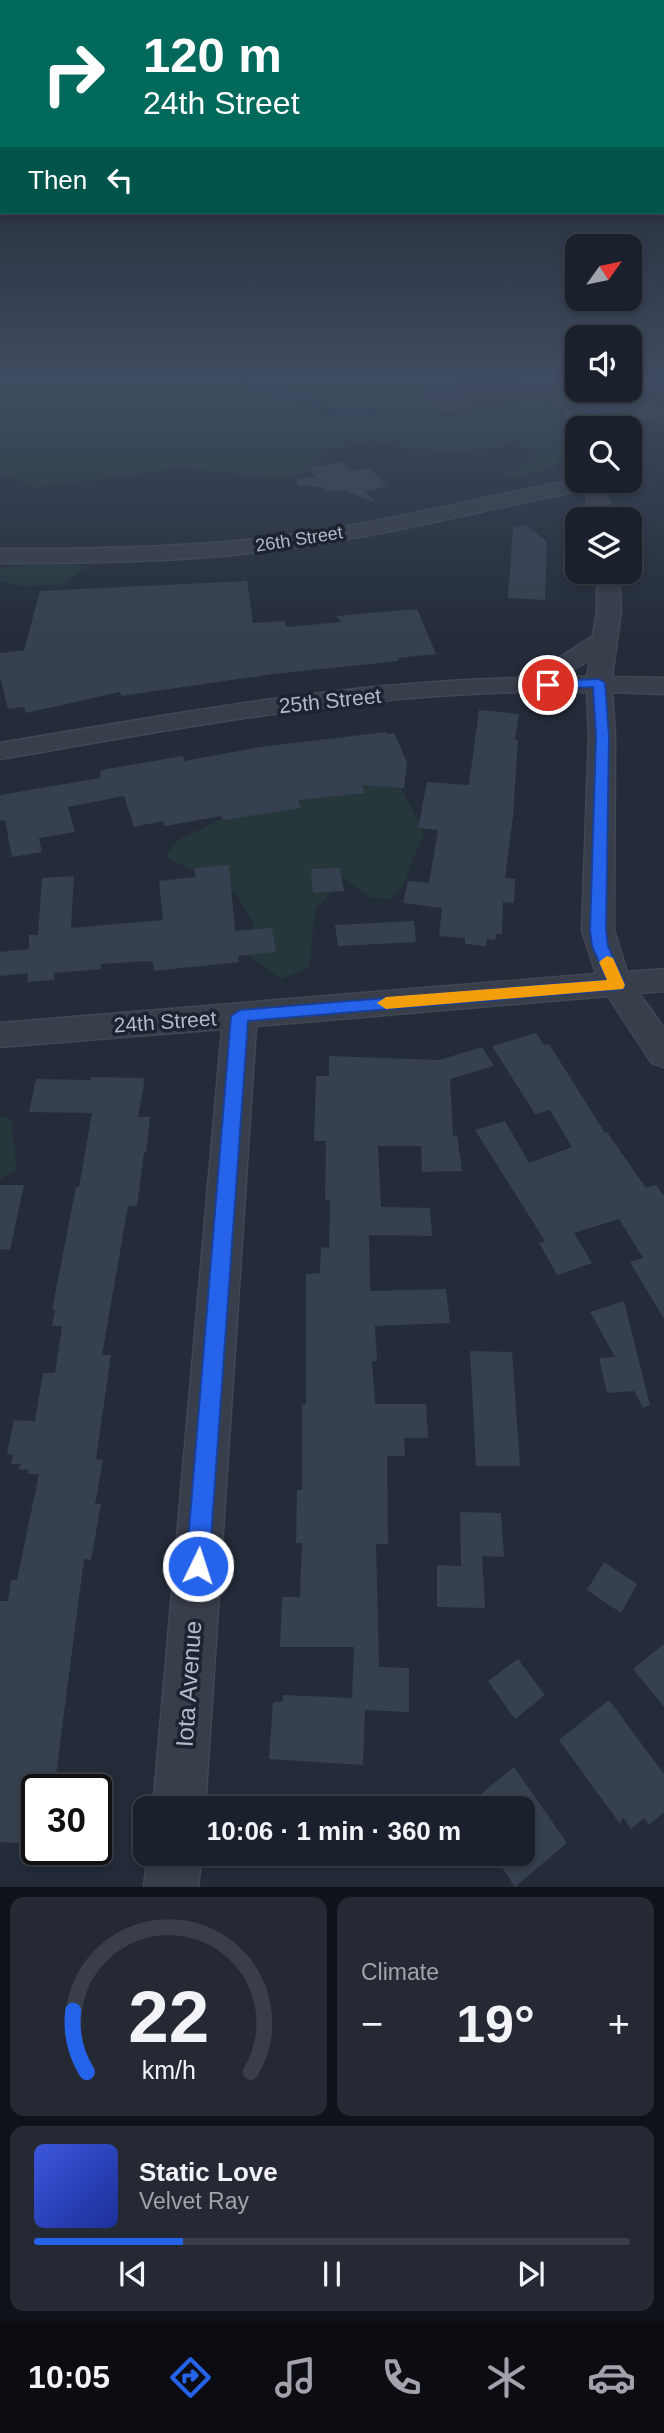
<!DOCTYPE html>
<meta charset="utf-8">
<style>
body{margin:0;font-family:Arial,sans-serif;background:#242934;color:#f1f3f6;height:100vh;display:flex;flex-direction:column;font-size:26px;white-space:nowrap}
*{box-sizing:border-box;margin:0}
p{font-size:23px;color:#a0a3a9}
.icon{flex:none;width:38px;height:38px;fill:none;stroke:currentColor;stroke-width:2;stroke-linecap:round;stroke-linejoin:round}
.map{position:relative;height:1887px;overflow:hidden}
.side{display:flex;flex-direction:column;gap:10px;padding:10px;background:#0f1218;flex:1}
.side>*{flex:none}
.guide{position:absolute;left:0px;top:0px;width:665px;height:214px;box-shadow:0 4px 10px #0003,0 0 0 2px #393e48;background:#00695c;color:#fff;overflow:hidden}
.needle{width:46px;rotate:57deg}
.fabs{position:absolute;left:565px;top:234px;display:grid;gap:14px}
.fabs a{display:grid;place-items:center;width:77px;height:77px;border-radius:14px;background:#1b212c;box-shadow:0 4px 10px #0003,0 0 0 2px #393e48;font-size:35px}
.speed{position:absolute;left:21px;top:1774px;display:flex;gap:14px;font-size:35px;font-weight:700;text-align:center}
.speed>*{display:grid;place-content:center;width:91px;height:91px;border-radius:50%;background:#1b212c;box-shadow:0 4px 10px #0003,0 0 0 2px #393e48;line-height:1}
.speed .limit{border:4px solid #111;border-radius:10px;background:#fff;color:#111}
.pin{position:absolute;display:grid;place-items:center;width:60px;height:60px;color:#fff;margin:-30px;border:4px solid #fff;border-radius:50%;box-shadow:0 2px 7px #0007}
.me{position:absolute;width:77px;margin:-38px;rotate:4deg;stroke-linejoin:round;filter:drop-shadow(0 0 5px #0008)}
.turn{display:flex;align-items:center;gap:24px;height:147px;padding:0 28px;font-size:32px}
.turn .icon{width:91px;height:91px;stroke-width:2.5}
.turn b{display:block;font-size:49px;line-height:60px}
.then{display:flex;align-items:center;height:66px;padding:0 28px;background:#0003;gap:14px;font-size:26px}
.big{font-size:52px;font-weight:600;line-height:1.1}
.side .tile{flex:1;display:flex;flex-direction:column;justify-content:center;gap:10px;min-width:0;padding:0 24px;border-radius:14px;background:#242934}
.side .dial{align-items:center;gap:0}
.dial svg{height:182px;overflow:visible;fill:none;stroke:#393e48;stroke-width:7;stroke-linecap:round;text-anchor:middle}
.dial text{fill:#f1f3f6;stroke:none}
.song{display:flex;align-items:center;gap:21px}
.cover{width:84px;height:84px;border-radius:10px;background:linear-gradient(135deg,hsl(230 70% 55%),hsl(230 70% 35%))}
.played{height:7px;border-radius:4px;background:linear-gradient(90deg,#2563eb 25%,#393e48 25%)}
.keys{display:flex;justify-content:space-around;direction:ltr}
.heat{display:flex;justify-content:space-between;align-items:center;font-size:38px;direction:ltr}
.side .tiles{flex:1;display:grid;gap:10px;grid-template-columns:1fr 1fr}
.tile:last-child{grid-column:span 2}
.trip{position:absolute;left:133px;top:1796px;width:402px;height:70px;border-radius:14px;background:#1b212c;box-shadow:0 4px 10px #0003,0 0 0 2px #393e48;font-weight:600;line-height:70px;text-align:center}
.tabs{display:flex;height:112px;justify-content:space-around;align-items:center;background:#0b0d12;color:#a0a3a9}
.tabs .icon{width:49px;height:49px}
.tabs .active{color:#2563eb}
.tabs b{font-size:32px;color:#f1f3f6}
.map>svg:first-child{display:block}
</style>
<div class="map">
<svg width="664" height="1887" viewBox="0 0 664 1887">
<rect width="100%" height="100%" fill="#242c3a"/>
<!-- green -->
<path fill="#26373b" d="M 0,376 L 464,376 L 432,380 L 425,400 C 432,407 438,412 448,413 C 473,415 537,389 556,408 C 567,419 566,441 567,456 L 553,467 L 513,479 L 503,472 L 508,467 L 518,466 L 536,456 L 532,449 L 512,445 L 459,453 L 409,449 L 373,442 L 328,449 L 311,470 L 285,479 L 182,469 L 36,487 L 5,476 L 0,478 Z
M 54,562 L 87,566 L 62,585 L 23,586 L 0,582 L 0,568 Z
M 334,776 L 399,784 L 424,832 L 402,887 L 391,899 L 369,897 L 343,877 L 315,910 L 309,967 L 281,979 L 250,956 L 253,921 L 231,887 L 165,857 L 178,840 L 231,814 Z
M 0,1116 L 11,1120 L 17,1171 L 0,1179 Z"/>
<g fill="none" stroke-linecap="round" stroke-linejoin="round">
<!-- stream -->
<path stroke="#182337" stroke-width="6" d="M 235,376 L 256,388 L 311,400 L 330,413 L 375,412"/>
</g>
<!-- building -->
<path fill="#374050" d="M 450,379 L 475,409 L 438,413 L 421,391 L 427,390 L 421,382 Z
M 341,462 L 349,471 L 370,468 L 387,487 L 365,491 L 375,502 L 344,491 L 327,491 L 325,488 L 298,485 L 298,479 L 315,477 L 308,468 Z
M 527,525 L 547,542 L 545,600 L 508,598 L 513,528 Z
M 247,581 L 253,623 L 284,621 L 287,627 L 341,622 L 336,616 L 417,609 L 436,654 L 398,658 L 399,661 L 274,674 L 121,696 L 120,692 L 26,713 L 24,707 L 8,709 L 0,677 L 0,653 L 24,650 L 40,591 Z
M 479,710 L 519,714 L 515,740 L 518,740 L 513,816 L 505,878 L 515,879 L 514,903 L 503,902 L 502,934 L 496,934 L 495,940 L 487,939 L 486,946 L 465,944 L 465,938 L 439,936 L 442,908 L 403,903 L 408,881 L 429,883 L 438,830 L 418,828 L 427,782 L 469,785 Z
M 386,732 L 387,734 L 394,733 L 407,762 L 404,788 L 362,785 L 365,793 L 298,800 L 301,808 L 223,820 L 221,816 L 165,826 L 163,821 L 134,827 L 124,796 L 68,807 L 75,832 L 39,838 L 42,852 L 12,857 L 5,820 L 0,821 L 0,795 L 100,778 L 101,770 L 183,756 L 184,761 L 260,747 Z
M 229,865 L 235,931 L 272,928 L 276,952 L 238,956 L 239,962 L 154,971 L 153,962 L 148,961 L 101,964 L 101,969 L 54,973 L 54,980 L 27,982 L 28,973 L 0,976 L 0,952 L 29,949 L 29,935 L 38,935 L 42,878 L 74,876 L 71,928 L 163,920 L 159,881 L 195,877 L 195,868 Z
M 340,868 L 344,891 L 313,893 L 311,869 Z
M 414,921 L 416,942 L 338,946 L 335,925 Z
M 536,1033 L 544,1045 L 549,1044 L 605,1133 L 607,1132 L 646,1188 L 656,1185 L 664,1196 L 664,1319 L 630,1262 L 643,1258 L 619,1219 L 574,1233 L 592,1263 L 557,1275 L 539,1243 L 545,1241 L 475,1130 L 505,1121 L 529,1163 L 572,1147 L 550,1110 L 535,1114 L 492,1046 Z
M 482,1047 L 494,1066 L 450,1079 L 453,1136 L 457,1135 L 462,1171 L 422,1172 L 421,1146 L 378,1146 L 381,1207 L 430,1208 L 432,1236 L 369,1235 L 370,1291 L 446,1289 L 450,1323 L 375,1326 L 377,1361 L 372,1361 L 375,1404 L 426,1404 L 428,1438 L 404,1438 L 405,1456 L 387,1456 L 388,1544 L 376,1544 L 379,1667 L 409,1668 L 409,1712 L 365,1710 L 363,1765 L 269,1759 L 273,1702 L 282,1702 L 283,1695 L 352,1698 L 354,1647 L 280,1647 L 282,1597 L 300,1597 L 302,1543 L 296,1543 L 297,1490 L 302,1490 L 302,1405 L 306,1404 L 306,1274 L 320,1273 L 321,1247 L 329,1248 L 330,1200 L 325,1200 L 326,1141 L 314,1141 L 316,1076 L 329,1076 L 329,1056 L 439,1060 Z
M 91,1077 L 145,1078 L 138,1117 L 150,1117 L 146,1152 L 144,1152 L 137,1206 L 128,1206 L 102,1355 L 111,1355 L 96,1459 L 103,1460 L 95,1504 L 101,1504 L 91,1560 L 84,1559 L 54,1790 L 37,1790 L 37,1844 L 0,1842 L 0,1601 L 8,1601 L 11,1580 L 17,1580 L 39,1474 L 28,1474 L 29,1470 L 18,1469 L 21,1464 L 11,1464 L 13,1455 L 7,1454 L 14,1420 L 35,1421 L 43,1373 L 55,1373 L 62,1326 L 52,1326 L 55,1310 L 52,1310 L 76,1187 L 79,1187 L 92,1113 L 29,1112 L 36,1079 L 91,1080 Z
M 0,1185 L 24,1185 L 10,1250 L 0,1249 Z
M 624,1301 L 650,1405 L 643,1408 L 634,1391 L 607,1393 L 599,1358 L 615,1357 L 590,1312 Z
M 470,1351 L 512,1352 L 520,1466 L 476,1466 Z
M 460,1512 L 501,1513 L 504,1557 L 482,1556 L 485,1608 L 437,1607 L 437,1565 L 461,1566 Z
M 604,1562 L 637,1584 L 621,1613 L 587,1590 Z
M 664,1644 L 664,1707 L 633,1669 Z
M 518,1659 L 545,1695 L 515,1719 L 488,1681 Z
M 609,1700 L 664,1774 L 664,1812 L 649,1825 L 644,1818 L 631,1829 L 623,1817 L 620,1824 L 559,1740 Z
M 514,1767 L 567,1843 L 515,1887 L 492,1853 L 523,1853 L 523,1808 L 464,1808 Z"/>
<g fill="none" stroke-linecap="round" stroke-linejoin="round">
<defs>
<path id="minor" d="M 523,376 L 543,376 L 576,399 L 664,409 L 664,421 L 584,411 L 593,429 L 578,429 L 576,433 L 563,407 Z
M 578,479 L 578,481 L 603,481 L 613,520 L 591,520 L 585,490 C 489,508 394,534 298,547 C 199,562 99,563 0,563 L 0,549 C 99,549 198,548 297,534 C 391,521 484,497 578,479 Z
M 597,572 L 619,572 L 621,611 L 612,677 L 664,678 L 664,694 L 612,692 L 615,736 L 614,930 L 627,972 L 664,969 L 664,991 L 639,993 L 664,1028 L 664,1067 L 652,1063 L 608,996 L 256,1026 L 205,1808 L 153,1808 L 222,1029 L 0,1047 L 0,1023 L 596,974 L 582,930 L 589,736 L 587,692 C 390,687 193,726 0,759 L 0,743 C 171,714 344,682 518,678 L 521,674 L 551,663 L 593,636 L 597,611 ZM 590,660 L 587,677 L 559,677 Z
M 148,1853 L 202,1853 L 198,1887 L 144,1887 Z"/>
</defs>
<!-- minor casing -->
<use href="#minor" stroke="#414753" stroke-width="3"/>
<!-- minor -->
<use href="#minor" fill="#383e4a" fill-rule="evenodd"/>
</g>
<!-- sky -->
<linearGradient id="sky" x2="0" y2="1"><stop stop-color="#141820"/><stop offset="0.59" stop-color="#3f4b60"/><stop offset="1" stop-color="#3f4b60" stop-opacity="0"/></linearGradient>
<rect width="664" height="640" fill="url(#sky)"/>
<!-- route -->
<path fill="#2563eb" stroke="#184099" stroke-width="2" d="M 599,679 L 605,683 L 609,736 L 606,930 L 608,946 L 625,985 L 623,989 L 248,1021 L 209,1566 L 206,1574 L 198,1577 L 189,1574 L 186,1566 L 231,1016 L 240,1010 L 607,980 L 592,946 L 590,930 L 596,736 L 593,687 L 548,689 L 541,685 L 548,681 Z"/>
<!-- slow -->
<path fill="#f59e0b" d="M 607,956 L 613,958 L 625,985 L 623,989 L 386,1009 L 377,1003 L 386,997 L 607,980 L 599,962 Z"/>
<g text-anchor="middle" stroke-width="7" stroke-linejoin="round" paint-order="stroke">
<!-- far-street labels -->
<g font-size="18" fill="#b3b9c6" stroke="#1d232f">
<text transform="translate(299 539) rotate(-9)" y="6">26th Street</text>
</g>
<!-- street labels -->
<g font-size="21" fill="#b3b9c6" stroke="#1d232f">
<text transform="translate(330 701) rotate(-6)" y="7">25th Street</text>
<text transform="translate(165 1022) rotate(-4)" y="7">24th Street</text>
</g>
<!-- near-street labels -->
<g font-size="24" fill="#b3b9c6" stroke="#1d232f">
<text transform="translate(189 1684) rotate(-86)" y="8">Iota Avenue</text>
</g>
</g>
</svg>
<div class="fabs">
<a><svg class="needle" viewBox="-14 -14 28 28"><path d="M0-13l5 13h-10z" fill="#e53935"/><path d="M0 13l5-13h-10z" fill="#a0a3a9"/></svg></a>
<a><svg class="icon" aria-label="sound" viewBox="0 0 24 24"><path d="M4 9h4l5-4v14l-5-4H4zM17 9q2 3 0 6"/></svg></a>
<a><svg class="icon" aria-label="search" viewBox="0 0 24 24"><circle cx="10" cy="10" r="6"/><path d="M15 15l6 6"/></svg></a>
<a><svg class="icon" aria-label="layers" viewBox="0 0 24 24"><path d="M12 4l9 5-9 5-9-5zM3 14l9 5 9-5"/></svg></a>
</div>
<div class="speed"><div class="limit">30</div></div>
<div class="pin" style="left:548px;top:685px;background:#d93025"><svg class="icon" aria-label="arrive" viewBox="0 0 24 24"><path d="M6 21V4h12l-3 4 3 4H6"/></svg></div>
<svg class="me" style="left:198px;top:1566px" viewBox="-20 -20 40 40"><circle r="17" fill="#2563eb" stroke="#fff" stroke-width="3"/><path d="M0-11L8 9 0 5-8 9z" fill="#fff"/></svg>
<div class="trip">10:06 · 1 min · 360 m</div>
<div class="guide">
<div class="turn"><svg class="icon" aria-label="right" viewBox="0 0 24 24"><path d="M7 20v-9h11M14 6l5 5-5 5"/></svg><div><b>120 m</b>24th Street</div></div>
<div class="then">Then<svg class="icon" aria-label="left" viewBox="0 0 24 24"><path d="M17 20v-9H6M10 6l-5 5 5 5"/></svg></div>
</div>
</div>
<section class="side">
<div class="tiles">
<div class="tile dial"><svg viewBox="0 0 100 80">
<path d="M14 69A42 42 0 1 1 86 69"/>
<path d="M14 69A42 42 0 0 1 8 42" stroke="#2563eb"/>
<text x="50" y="56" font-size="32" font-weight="700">22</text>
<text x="50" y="72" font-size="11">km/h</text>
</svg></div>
<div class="tile"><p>Climate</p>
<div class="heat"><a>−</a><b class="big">19°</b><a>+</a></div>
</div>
<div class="tile">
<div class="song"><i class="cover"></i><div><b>Static Love</b><p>Velvet Ray</p></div></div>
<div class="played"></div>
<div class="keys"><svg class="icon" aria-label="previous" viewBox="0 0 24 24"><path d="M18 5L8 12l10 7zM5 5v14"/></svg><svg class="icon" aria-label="pause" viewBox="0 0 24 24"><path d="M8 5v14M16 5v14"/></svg><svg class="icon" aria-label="next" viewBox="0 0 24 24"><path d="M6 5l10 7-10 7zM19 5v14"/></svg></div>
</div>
</div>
</section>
<nav class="tabs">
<b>10:05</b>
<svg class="icon active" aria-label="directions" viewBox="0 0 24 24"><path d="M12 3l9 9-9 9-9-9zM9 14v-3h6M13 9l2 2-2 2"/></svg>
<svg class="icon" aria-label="music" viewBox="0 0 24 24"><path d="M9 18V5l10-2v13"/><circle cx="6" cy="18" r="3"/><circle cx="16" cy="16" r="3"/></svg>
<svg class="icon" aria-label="phone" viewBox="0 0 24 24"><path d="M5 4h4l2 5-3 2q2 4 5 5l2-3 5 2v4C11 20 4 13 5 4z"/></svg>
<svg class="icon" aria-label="climate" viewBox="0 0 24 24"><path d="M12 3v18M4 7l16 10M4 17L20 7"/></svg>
<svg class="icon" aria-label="car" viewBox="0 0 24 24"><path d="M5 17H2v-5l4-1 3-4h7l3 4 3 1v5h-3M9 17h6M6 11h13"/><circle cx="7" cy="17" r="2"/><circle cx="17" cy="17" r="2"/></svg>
</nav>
